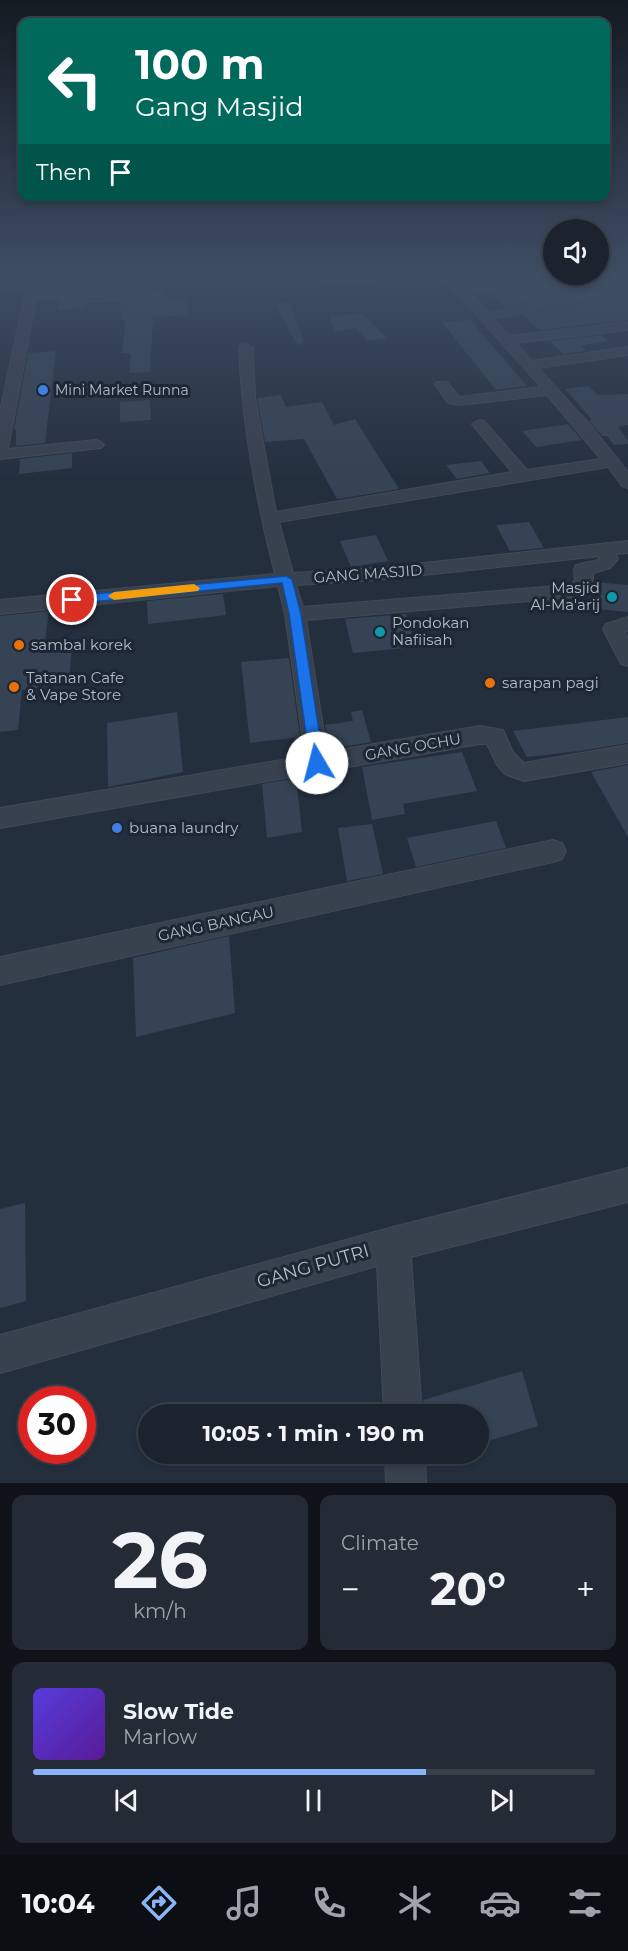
<!DOCTYPE html>
<meta charset="utf-8">
<style>
body{margin:0;font-family:Montserrat,sans-serif;background:#242b36;color:#f1f3f6;height:100vh;display:flex;flex-direction:column;font-size:22px;white-space:nowrap}
*{box-sizing:border-box;margin:0}
p{font-size:20px;color:#a0a4aa}
.icon{flex:none;width:33px;height:33px;fill:none;stroke:currentColor;stroke-width:2;stroke-linecap:round;stroke-linejoin:round}
.map{position:relative;height:1483px;overflow:hidden}
.drawer{display:flex;flex-direction:column;gap:12px;padding:12px;background:#0f1319;flex:1}
.drawer>*{flex:none}
.top-card{position:absolute;left:18px;top:18px;width:592px;height:183px;border-radius:12px;box-shadow:0 3px 9px #0003,0 0 0 2px #39404a;background:#00695c;color:#fff;overflow:hidden}
.tools{position:absolute;left:543px;top:219px;display:grid;gap:12px}
.tools a{display:grid;place-items:center;width:66px;height:66px;border-radius:50%;background:#1b232e;box-shadow:0 3px 9px #0003,0 0 0 2px #39404a;font-size:30px}
.speed{position:absolute;left:18px;top:1386px;display:flex;gap:12px;font-size:30px;font-weight:700;text-align:center}
.speed>*{display:grid;place-content:center;width:78px;height:78px;border-radius:50%;background:#1b232e;box-shadow:0 3px 9px #0003,0 0 0 2px #39404a;line-height:1}
.speed .limit{border:9px solid #d22;background:#fff;color:#111}
.pin{position:absolute;display:grid;place-items:center;width:51px;height:51px;color:#fff;margin:-26px;border:3px solid #fff;border-radius:50%;box-shadow:0 2px 6px #0007}
.me{position:absolute;width:66px;margin:-33px;rotate:352deg;stroke-linejoin:round;filter:drop-shadow(0 0 4px #0008)}
.turn{display:flex;align-items:center;gap:21px;height:126px;padding:0 18px;font-size:27px}
.turn .icon{width:78px;height:78px;stroke-width:2.5}
.turn b{display:block;font-size:42px;line-height:51px}
.then{display:flex;align-items:center;height:57px;padding:0 18px;background:#0003;gap:12px;font-size:22px}
.big{font-size:45px;font-weight:700;line-height:1.1}
.drawer .widget{flex:1;display:flex;flex-direction:column;justify-content:center;gap:9px;min-width:0;padding:0 21px;border-radius:12px;background:#242b36}
.drawer .dial{align-items:center;gap:0}
.dial b{font-size:78px;line-height:1}
.song{display:flex;align-items:center;gap:18px}
.cover{width:72px;height:72px;border-radius:9px;background:linear-gradient(135deg,hsl(250 70% 55%),hsl(270 70% 35%))}
.played{height:6px;border-radius:3px;background:linear-gradient(90deg,#8ab4f8 70%,#39404a 70%)}
.keys{display:flex;justify-content:space-around;direction:ltr}
.heat{display:flex;justify-content:space-between;align-items:center;font-size:33px;direction:ltr}
.drawer .tiles{flex:1;display:grid;gap:12px;grid-template-columns:1fr 1fr}
.widget:last-child{grid-column:span 2}
.trip{position:absolute;left:138px;top:1404px;width:351px;height:60px;border-radius:30px;background:#1b232e;box-shadow:0 3px 9px #0003,0 0 0 2px #39404a;font-weight:700;line-height:60px;text-align:center}
.tabs{display:flex;height:96px;justify-content:space-around;align-items:center;background:#0b0e12;color:#a0a4aa}
.tabs .icon{width:42px;height:42px}
.tabs .on{color:#8ab4f8}
.tabs b{font-size:27px;color:#f1f3f6}
.map>svg:first-child{display:block}
</style>
<div class="map">
<svg width="628" height="1483" viewBox="0 0 628 1483">
<rect width="100%" height="100%" fill="#242f3e"/>
<!-- green -->
<path fill="#263c3f" d="M 0,271 L 26,271 L 22,290 L 0,292 Z"/>
<!-- building -->
<path fill="#364354" d="M 598,271 L 628,271 L 628,281 L 598,287 Z
M 492,274 L 501,280 L 466,285 L 462,280 Z
M 145,277 L 147,292 L 162,290 L 168,300 L 186,299 L 189,315 L 153,317 L 150,372 L 129,373 L 131,353 L 122,353 L 126,320 L 121,320 L 120,302 L 87,303 L 86,308 L 57,310 L 58,300 L 122,297 L 129,293 L 129,289 L 122,285 L 59,288 L 59,283 Z
M 577,282 L 587,290 L 505,307 L 490,294 L 481,295 Z
M 628,293 L 628,320 L 539,330 L 523,315 Z
M 290,302 L 304,342 L 298,345 L 280,315 L 276,303 Z
M 363,314 L 387,338 L 368,341 L 355,328 L 335,331 L 329,316 Z
M 470,320 L 527,386 L 496,390 L 442,322 Z
M 601,335 L 608,341 L 581,346 L 586,351 L 563,354 L 550,341 Z
M 56,351 L 45,443 L 16,446 L 16,430 L 14,430 L 28,353 Z
M 588,386 L 598,395 L 628,394 L 628,425 L 618,427 L 628,440 L 628,444 L 614,445 L 607,436 L 602,436 L 589,421 L 592,420 L 565,389 Z
M 281,395 L 286,407 L 322,402 L 334,425 L 355,419 L 399,489 L 337,499 L 304,439 L 265,442 L 257,398 Z
M 150,400 L 151,420 L 120,422 L 120,402 Z
M 568,424 L 582,440 L 536,447 L 522,431 Z
M 72,453 L 72,468 L 19,474 L 20,459 Z
M 481,461 L 490,473 L 457,479 L 446,465 Z
M 529,522 L 544,548 L 510,551 L 496,525 Z
M 376,535 L 388,561 L 351,567 L 340,541 Z
M 594,582 L 628,585 L 628,612 L 597,609 Z
M 223,594 L 226,615 L 148,624 L 147,601 Z
M 49,611 L 44,649 L 72,646 L 69,683 L 22,690 L 18,730 L 0,732 L 0,616 Z
M 406,614 L 415,647 L 353,653 L 345,619 Z
M 289,658 L 300,737 L 250,743 L 241,662 Z
M 362,710 L 371,742 L 329,749 L 325,725 L 353,721 L 351,712 Z
M 177,712 L 183,772 L 108,787 L 107,723 Z
M 628,717 L 628,743 L 579,751 L 527,757 L 513,731 Z
M 462,752 L 477,791 L 403,804 L 405,814 L 372,820 L 362,767 Z
M 628,765 L 628,837 L 591,772 Z
M 296,778 L 302,832 L 267,838 L 262,784 Z
M 496,821 L 506,848 L 416,867 L 407,838 Z
M 372,824 L 383,874 L 347,881 L 338,828 Z
M 229,936 L 235,1013 L 136,1037 L 133,958 Z
M 25,1203 L 26,1301 L 0,1308 L 0,1209 Z
M 522,1371 L 538,1426 L 478,1444 L 478,1414 L 424,1414 L 423,1400 Z"/>
<g fill="none" stroke-linecap="round" stroke-linejoin="round">
<defs>
<path id="minor" d="M 30,271 L 42,271 L 37,292 L 122,287 L 128,291 L 122,295 L 36,299 L 8,449 L 96,440 L 101,442 L 104,445 L 101,448 L 0,459 L 0,411 Z
M 396,271 L 451,271 L 465,287 L 566,274 L 590,274 L 547,285 L 471,294 L 488,313 L 628,283 L 628,291 L 494,319 L 509,336 L 628,322 L 628,330 L 516,343 L 532,361 L 628,347 L 628,355 L 538,368 L 591,426 L 628,472 L 628,488 L 622,486 L 608,467 L 279,522 L 293,573 L 377,568 L 628,541 L 628,553 L 615,554 L 618,559 L 610,568 L 593,573 C 594,584 587,594 575,597 L 306,620 L 327,752 L 480,726 L 503,730 L 513,752 L 524,763 L 628,745 L 628,763 L 524,781 L 505,774 L 497,765 L 487,744 L 480,744 L 0,828 L 0,808 L 305,756 L 285,614 L 278,586 L 0,614 L 0,600 L 275,574 C 256,500 242,425 239,348 L 241,345 L 246,344 L 253,348 L 255,398 L 276,512 L 512,472 L 472,424 L 479,420 L 484,421 L 527,470 L 601,459 L 547,395 L 459,405 L 448,403 L 435,385 L 437,382 L 447,382 L 459,397 L 541,387 L 440,274 L 298,287 L 292,284 L 298,281 ZM 600,556 L 598,560 L 576,565 L 574,569 L 575,580 L 570,585 L 303,607 L 296,585 L 377,580 Z
M 628,617 L 628,631 L 625,632 L 628,639 L 628,666 L 621,664 L 603,629 L 606,624 Z
M 553,840 L 562,843 L 566,851 L 562,859 L 553,862 L 0,985 L 0,957 Z
M 628,1168 L 628,1202 L 411,1257 L 422,1414 L 384,1414 L 377,1266 L 0,1373 L 0,1335 L 393,1227 Z
M 385,1454 L 425,1454 L 426,1483 L 386,1483 Z"/>
</defs>
<!-- minor casing -->
<use href="#minor" stroke="#414a57" stroke-width="2"/>
<!-- minor -->
<use href="#minor" fill="#38414e" fill-rule="evenodd"/>
</g>
<!-- sky -->
<linearGradient id="sky" x2="0" y2="1"><stop stop-color="#141a22"/><stop offset="0.57" stop-color="#3f4d63"/><stop offset="1" stop-color="#3f4d63" stop-opacity="0"/></linearGradient>
<rect width="628" height="479" fill="url(#sky)"/>
<!-- route -->
<path fill="#1a73e8" stroke="#114b97" stroke-width="1.5" d="M 286,576 L 292,579 L 301,614 L 324,763 L 322,767 L 312,767 L 310,763 L 289,614 L 282,583 L 72,604 L 66,600 L 72,596 Z"/>
<!-- slow -->
<path fill="#f59e0b" d="M 194,584 L 200,588 L 198,591 L 114,600 L 108,596 L 114,592 Z"/>
<!-- markers -->
<g fill="#3f7fe0" stroke="#1d2633" stroke-width="2">
<circle cx="43" cy="390" r="6"/>
<circle cx="117" cy="828" r="6"/>
</g>
<g fill="#0f9aa8" stroke="#1d2633" stroke-width="2">
<circle cx="612" cy="597" r="6"/>
<circle cx="380" cy="632" r="6"/>
</g>
<g fill="#e8710a" stroke="#1d2633" stroke-width="2">
<circle cx="19" cy="645" r="6"/>
<circle cx="490" cy="683" r="6"/>
<circle cx="14" cy="687" r="6"/>
</g>
<g text-anchor="middle" stroke-width="6" stroke-linejoin="round" paint-order="stroke">
<!-- far-poi labels -->
<g font-size="14" fill="#b4bcc9" stroke="#1d2633" text-anchor="start">
<text x="55" y="395">Mini Market Runna</text>
</g>
<!-- street labels -->
<g font-size="15" fill="#b4bcc9" stroke="#1d2633">
<text transform="translate(368 574) rotate(-4)" y="5">GANG MASJID</text>
<text transform="translate(413 747) rotate(-10)" y="5">GANG OCHU</text>
<text transform="translate(216 924) rotate(-12)" y="5">GANG BANGAU</text>
</g>
<!-- poi labels -->
<g font-size="15" fill="#b4bcc9" stroke="#1d2633" text-anchor="start">
<text x="600" y="593" text-anchor="end">Masjid<tspan x="600" dy="17">Al-Ma'arij</tspan></text>
<text x="392" y="628">Pondokan<tspan x="392" dy="17">Nafiisah</tspan></text>
<text x="31" y="650">sambal korek</text>
<text x="26" y="683">Tatanan Cafe<tspan x="26" dy="17">&amp; Vape Store</tspan></text>
<text x="502" y="688">sarapan pagi</text>
<text x="129" y="833">buana laundry</text>
</g>
<!-- near-street labels -->
<g font-size="18" fill="#b4bcc9" stroke="#1d2633">
<text transform="translate(313 1266) rotate(-16)" y="6">GANG PUTRI</text>
</g>
</g>
</svg>
<div class="tools">
<a><svg class="icon" aria-label="sound" viewBox="0 0 24 24"><path d="M4 9h4l5-4v14l-5-4H4zM17 9q2 3 0 6"/></svg></a>
</div>
<div class="speed"><div class="limit">30</div></div>
<div class="pin" style="left:72px;top:600px;background:#d93025"><svg class="icon" aria-label="arrive" viewBox="0 0 24 24"><path d="M6 21V4h12l-3 4 3 4H6"/></svg></div>
<svg class="me" style="left:317px;top:763px" viewBox="-20 -20 40 40"><circle r="19" fill="#fff"/><path d="M0-13L10 11 0 6-10 11z" fill="#1a73e8"/></svg>
<div class="trip">10:05 · 1 min · 190 m</div>
<div class="top-card">
<div class="turn"><svg class="icon" aria-label="left" viewBox="0 0 24 24"><path d="M17 20v-9H6M10 6l-5 5 5 5"/></svg><div><b>100 m</b>Gang Masjid</div></div>
<div class="then">Then<svg class="icon" aria-label="arrive" viewBox="0 0 24 24"><path d="M6 21V4h12l-3 4 3 4H6"/></svg></div>
</div>
</div>
<section class="drawer">
<div class="tiles">
<div class="widget dial"><b>26</b><p>km/h</p></div>
<div class="widget"><p>Climate</p>
<div class="heat"><a>−</a><b class="big">20°</b><a>+</a></div>
</div>
<div class="widget">
<div class="song"><i class="cover"></i><div><b>Slow Tide</b><p>Marlow</p></div></div>
<div class="played"></div>
<div class="keys"><svg class="icon" aria-label="previous" viewBox="0 0 24 24"><path d="M18 5L8 12l10 7zM5 5v14"/></svg><svg class="icon" aria-label="pause" viewBox="0 0 24 24"><path d="M8 5v14M16 5v14"/></svg><svg class="icon" aria-label="next" viewBox="0 0 24 24"><path d="M6 5l10 7-10 7zM19 5v14"/></svg></div>
</div>
</div>
</section>
<nav class="tabs">
<b>10:04</b>
<svg class="icon on" aria-label="directions" viewBox="0 0 24 24"><path d="M12 3l9 9-9 9-9-9zM9 14v-3h6M13 9l2 2-2 2"/></svg>
<svg class="icon" aria-label="music" viewBox="0 0 24 24"><path d="M9 18V5l10-2v13"/><circle cx="6" cy="18" r="3"/><circle cx="16" cy="16" r="3"/></svg>
<svg class="icon" aria-label="phone" viewBox="0 0 24 24"><path d="M5 4h4l2 5-3 2q2 4 5 5l2-3 5 2v4C11 20 4 13 5 4z"/></svg>
<svg class="icon" aria-label="climate" viewBox="0 0 24 24"><path d="M12 3v18M4 7l16 10M4 17L20 7"/></svg>
<svg class="icon" aria-label="car" viewBox="0 0 24 24"><path d="M5 17H2v-5l4-1 3-4h7l3 4 3 1v5h-3M9 17h6M6 11h13"/><circle cx="7" cy="17" r="2"/><circle cx="17" cy="17" r="2"/></svg>
<svg class="icon" aria-label="filters" viewBox="0 0 24 24"><path d="M4 7h16M4 17h16"/><circle cx="9" cy="7" r="2"/><circle cx="15" cy="17" r="2"/></svg>
</nav>
